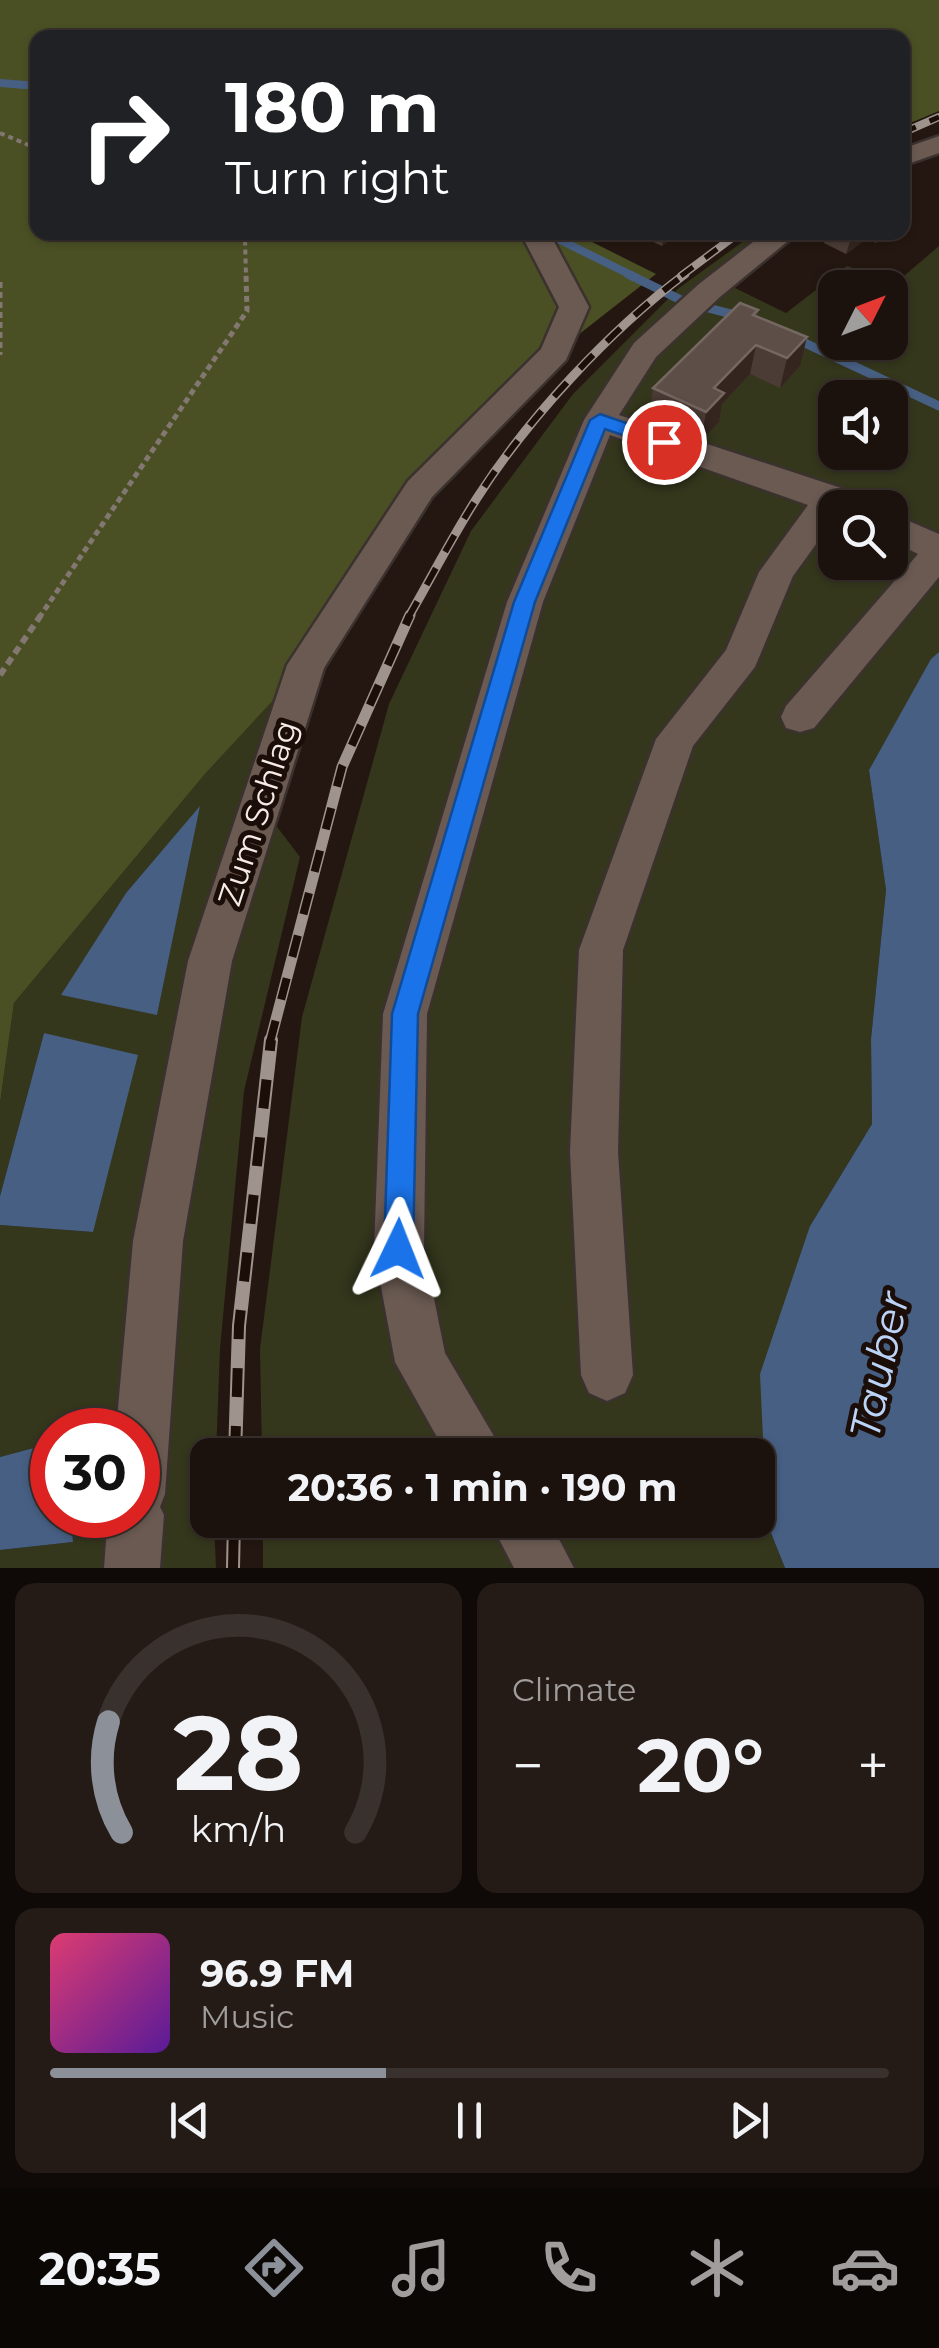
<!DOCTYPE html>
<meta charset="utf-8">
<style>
body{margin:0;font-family:Montserrat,sans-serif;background:#241a16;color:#f1f3f6;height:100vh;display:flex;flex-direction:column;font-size:38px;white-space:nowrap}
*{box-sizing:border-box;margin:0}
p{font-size:32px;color:#a09d9d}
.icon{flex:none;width:55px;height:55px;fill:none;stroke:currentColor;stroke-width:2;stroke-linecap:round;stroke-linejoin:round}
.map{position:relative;height:1568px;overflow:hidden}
.drawer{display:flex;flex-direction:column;gap:15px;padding:15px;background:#0f0907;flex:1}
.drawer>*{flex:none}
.banner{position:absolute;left:30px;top:30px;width:880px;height:210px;border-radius:20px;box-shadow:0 2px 8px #0004,0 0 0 2px #39312e;background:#202124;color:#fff;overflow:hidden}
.needle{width:65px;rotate:48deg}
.fabs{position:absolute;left:818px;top:270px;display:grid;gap:20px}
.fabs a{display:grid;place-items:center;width:90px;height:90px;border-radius:20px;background:#1b110d;box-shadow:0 2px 8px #0004,0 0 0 2px #39312e;font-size:50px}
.speed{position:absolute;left:30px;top:1408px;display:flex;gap:20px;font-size:50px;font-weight:700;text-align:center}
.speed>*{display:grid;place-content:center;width:130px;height:130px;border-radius:50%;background:#1b110d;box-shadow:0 2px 8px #0004,0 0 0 2px #39312e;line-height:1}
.speed .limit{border:15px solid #d22;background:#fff;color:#111}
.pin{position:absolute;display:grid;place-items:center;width:85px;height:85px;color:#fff;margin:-42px;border:5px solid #fff;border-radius:50%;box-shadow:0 2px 10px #0007}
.me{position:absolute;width:110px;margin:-55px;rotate:2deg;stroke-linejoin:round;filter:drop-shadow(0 0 8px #0008)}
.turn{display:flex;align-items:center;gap:35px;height:210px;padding:0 30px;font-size:45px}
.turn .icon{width:130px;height:130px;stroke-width:2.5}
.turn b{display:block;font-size:70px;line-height:85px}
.big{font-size:75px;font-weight:700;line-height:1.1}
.drawer .card{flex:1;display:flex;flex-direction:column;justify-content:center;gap:15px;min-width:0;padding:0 35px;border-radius:20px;background:#241a16}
.drawer .dial{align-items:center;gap:0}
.dial svg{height:260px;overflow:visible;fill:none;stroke:#39312e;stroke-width:7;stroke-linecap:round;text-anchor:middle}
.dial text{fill:#f1f3f6;stroke:none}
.song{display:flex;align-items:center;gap:30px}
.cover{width:120px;height:120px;border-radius:15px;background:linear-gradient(135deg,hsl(340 70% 55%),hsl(270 70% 35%))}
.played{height:10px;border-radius:5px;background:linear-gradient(90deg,#8c9099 40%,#39312e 40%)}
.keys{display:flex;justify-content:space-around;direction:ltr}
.heat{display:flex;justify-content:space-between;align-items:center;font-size:55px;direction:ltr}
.drawer .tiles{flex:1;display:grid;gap:15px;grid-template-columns:1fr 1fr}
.card:last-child{grid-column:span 2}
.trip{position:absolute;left:190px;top:1438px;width:585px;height:100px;border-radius:20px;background:#1b110d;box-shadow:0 2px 8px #0004,0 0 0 2px #39312e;font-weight:700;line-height:100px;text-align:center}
.tabs{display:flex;height:160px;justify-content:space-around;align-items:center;background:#0b0705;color:#a09d9d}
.tabs .icon{width:70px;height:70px}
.tabs .selected{color:#8c9099}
.tabs b{font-size:45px;color:#f1f3f6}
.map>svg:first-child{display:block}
</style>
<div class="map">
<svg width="939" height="1568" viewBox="0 0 939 1568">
<rect width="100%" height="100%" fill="#241711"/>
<!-- green -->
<path fill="#34371c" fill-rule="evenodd" d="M 755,233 L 772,233 L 693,297 L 686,296 L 679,304 L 727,284 L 786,313 L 847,266 L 897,282 L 939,246 L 939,652 L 931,660 L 869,770 L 886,890 L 871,1039 L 872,1124 L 810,1226 L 767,1523 L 785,1568 L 263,1568 L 263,1520 L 758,1520 L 758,1455 L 262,1455 L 260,1349 L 302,1017 L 389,704 L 471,531 L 573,394 L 679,288 ZM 835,288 L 890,288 L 890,342 L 835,342 ZM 835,398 L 890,398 L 890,452 L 835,452 ZM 835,508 L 890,508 L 890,562 L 835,562 Z
M 306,665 L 255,798 L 300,857 L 244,1091 L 220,1349 L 216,1455 L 208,1455 L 208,1520 L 214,1520 L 216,1568 L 0,1568 L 0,1550 L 73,1542 L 71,1515 L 138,1515 L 138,1430 L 52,1430 L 52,1443 L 0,1457 L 0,1225 L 93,1232 L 44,1033 L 0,1196 L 0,1103 L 14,1003 L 205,774 ZM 199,808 L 157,1014 L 62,995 L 126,893 Z"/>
<!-- forest -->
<path fill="#4a5024" d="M 0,0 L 939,0 L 939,111 L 903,126 L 902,38 L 38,38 L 38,232 L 574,233 L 656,274 L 555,353 L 420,489 L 306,665 L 205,774 L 14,1003 L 0,1103 Z"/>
<!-- water -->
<path fill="#475f83" d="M 939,652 L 939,1568 L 785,1568 L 767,1523 L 760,1374 L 810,1226 L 872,1124 L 871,1039 L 886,890 L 869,770 L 931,659 Z
M 200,806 L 157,1015 L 61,995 L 126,893 Z
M 44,1033 L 138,1055 L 93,1232 L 0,1225 L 0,1196 Z
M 52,1443 L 52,1515 L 71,1515 L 73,1542 L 0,1550 L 0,1457 Z"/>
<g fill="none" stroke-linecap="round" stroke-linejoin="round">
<!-- stream-far1 -->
<path stroke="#475f83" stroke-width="8" d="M 0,83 L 38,86
M 550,235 L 633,276"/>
<!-- stream -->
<path stroke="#475f83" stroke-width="9" d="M 628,274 L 685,302 L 743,317
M 792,337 L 939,406"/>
<defs>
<path id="minor" d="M 939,136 L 939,153 L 902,166 L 902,149 Z
M 520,232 L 549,232 L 589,307 L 566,360 L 432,497 L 324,668 L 232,961 L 183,1241 L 165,1494 L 160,1507 L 164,1515 L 160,1568 L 104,1568 L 108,1515 L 138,1515 L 138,1430 L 116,1430 L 133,1241 L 188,961 L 287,665 L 408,481 L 541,349 L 559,307 Z
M 766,232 L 799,232 L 721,296 L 656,357 L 619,415 L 844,489 L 863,499 L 868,507 L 835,508 L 835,518 L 793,576 L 755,667 L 693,746 L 623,950 L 618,1152 L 633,1375 L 625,1393 L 607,1401 L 589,1393 L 581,1375 L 570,1152 L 579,950 L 656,739 L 726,650 L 759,572 L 808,505 L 610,435 L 543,602 L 427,1014 L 424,1249 L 445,1353 L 505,1455 L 447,1455 L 395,1362 L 374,1249 L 383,1014 L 507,602 L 584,420 L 634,343 L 699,284 Z
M 890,513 L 939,534 L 939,577 L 814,728 L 800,732 L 786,728 L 781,717 L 786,706 L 918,554 L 890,540 Z
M 489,1520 L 549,1520 L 574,1568 L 514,1568 Z"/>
</defs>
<!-- minor casing -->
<use href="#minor" stroke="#3b322f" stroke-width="5"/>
<!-- path-far2 -->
<path stroke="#837772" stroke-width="4" stroke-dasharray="5 4" stroke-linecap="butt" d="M 0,133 L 38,149
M 230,232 L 245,239 L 246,276"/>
<!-- path-far1 -->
<path stroke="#837772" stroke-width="5" stroke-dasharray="6 4" stroke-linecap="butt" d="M 0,282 L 0,355
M 39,618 L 247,311 L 246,274"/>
<!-- path -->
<path stroke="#837772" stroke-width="6" stroke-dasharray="8 5" stroke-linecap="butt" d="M 0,675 L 41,615"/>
<!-- minor -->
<use href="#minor" fill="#6a5a52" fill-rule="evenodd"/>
<defs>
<path id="rail-far3" d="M 902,133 L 939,117
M 681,276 L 740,232"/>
<path id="rail-far2" d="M 408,618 C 431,578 452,537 477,498 C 528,418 609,331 685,274"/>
<path id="rail-far1" d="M 270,1042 L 342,767 L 410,615"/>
<path id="rail" d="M 235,1455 L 239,1326 L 271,1040
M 233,1568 L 234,1520"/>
</defs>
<!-- rail-far3 casing -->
<use href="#rail-far3" stroke="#9f938e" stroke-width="8"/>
<!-- rail-far2 casing -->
<use href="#rail-far2" stroke="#9f938e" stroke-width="9"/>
<!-- rail-far1 casing -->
<use href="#rail-far1" stroke="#9f938e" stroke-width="11"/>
<!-- rail casing -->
<use href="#rail" stroke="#9f938e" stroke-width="14"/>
<!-- rail-far3 -->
<use href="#rail-far3" stroke="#1b0e08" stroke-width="5" stroke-dasharray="15" stroke-linecap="butt"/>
<!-- rail-far2 -->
<use href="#rail-far2" stroke="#1b0e08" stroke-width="6" stroke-dasharray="19" stroke-linecap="butt"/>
<!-- rail-far1 -->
<use href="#rail-far1" stroke="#1b0e08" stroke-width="8" stroke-dasharray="22" stroke-linecap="butt"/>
<!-- rail -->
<use href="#rail" stroke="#1b0e08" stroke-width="10" stroke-dasharray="29" stroke-linecap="butt"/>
</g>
<!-- wall -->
<path fill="#4b3c35" d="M 640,232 L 680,232 L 662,246 L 640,236 Z
M 827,232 L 889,232 L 876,243 L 866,239 L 846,254 L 824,243 Z
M 758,310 L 757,316 L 800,366 L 780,388 L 750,374 L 722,404 L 719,422 L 701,441 L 649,417 L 653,388 Z"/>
<!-- shaded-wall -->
<path fill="#34251f" d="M 667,232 L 680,232 L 662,246 L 663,236 Z
M 853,232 L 868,232 L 866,239 L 846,254 Z
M 879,232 L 889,232 L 876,243 Z
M 807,337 L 800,366 L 780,388 L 787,358 Z
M 756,345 L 750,374 L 722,404 L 719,422 L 701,441 L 706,412 L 714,388 Z"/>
<!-- building -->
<path fill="#5d4f48" stroke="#756761" stroke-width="2.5" d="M 740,303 L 758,310 L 753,315 L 807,337 L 787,358 L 756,345 L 714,388 L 724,393 L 706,412 L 653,388 Z"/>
<!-- route -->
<path fill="#1a73e8" stroke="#114b97" stroke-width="2.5" d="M 600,414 L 670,438 L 673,442 L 664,449 L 605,429 L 535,602 L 418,1014 L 413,1249 L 408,1259 L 398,1263 L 389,1259 L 384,1249 L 392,1014 L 514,602 L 590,420 Z"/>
<g text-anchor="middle" stroke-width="10" stroke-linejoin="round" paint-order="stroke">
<!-- street labels -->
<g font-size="32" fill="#f5ebe7" stroke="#1b0e08">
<text transform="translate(258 813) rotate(-72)" y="11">Zum Schlag</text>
</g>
<!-- near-water labels -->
<g font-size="42" font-style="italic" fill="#bbd3f7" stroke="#1b0e08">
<text transform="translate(879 1365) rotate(-78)" y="15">Tauber</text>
</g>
</g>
</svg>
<div class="fabs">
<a><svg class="needle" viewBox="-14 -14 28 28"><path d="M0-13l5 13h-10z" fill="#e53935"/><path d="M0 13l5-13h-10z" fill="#a09d9d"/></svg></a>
<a><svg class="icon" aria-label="sound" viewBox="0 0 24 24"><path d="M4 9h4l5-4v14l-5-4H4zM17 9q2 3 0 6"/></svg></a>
<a><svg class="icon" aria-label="search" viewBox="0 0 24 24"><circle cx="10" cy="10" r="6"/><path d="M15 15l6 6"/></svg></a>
</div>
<div class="speed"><div class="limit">30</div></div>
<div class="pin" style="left:664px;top:442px;background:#d93025"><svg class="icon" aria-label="arrive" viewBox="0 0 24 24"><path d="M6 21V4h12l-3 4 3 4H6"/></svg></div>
<svg class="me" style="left:398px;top:1249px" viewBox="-20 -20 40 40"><path d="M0-17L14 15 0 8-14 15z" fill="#1a73e8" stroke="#fff" stroke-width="4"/></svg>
<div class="trip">20:36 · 1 min · 190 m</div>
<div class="banner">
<div class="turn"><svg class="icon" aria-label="right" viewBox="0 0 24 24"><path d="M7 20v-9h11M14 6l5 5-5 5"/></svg><div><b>180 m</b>Turn right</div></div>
</div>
</div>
<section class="drawer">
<div class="tiles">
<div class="card dial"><svg viewBox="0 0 100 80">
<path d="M14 69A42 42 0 1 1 86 69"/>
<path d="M14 69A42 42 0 0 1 10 35" stroke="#8c9099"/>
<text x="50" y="56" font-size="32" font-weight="700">28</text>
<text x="50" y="72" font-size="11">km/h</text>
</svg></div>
<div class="card"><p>Climate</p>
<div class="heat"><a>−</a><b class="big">20°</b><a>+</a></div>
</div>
<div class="card">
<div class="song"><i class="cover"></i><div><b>96.9 FM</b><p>Music</p></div></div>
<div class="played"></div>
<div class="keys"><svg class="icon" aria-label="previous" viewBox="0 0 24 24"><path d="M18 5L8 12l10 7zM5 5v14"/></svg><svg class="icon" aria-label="pause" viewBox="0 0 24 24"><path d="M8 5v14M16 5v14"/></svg><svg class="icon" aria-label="next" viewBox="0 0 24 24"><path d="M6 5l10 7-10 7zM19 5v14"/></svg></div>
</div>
</div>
</section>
<nav class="tabs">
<b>20:35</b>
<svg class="icon selected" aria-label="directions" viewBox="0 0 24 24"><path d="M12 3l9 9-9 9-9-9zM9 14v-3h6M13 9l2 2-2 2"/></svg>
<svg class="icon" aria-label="music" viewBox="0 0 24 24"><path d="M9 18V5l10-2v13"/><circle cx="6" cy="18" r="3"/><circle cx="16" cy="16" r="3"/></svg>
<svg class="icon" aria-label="phone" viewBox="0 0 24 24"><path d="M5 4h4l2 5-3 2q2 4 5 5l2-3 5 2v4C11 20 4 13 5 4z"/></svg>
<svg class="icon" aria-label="climate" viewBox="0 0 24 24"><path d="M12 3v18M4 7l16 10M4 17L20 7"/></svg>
<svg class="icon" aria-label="car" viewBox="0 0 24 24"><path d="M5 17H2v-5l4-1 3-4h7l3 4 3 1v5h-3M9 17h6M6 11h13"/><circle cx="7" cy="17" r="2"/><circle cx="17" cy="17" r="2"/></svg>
</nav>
